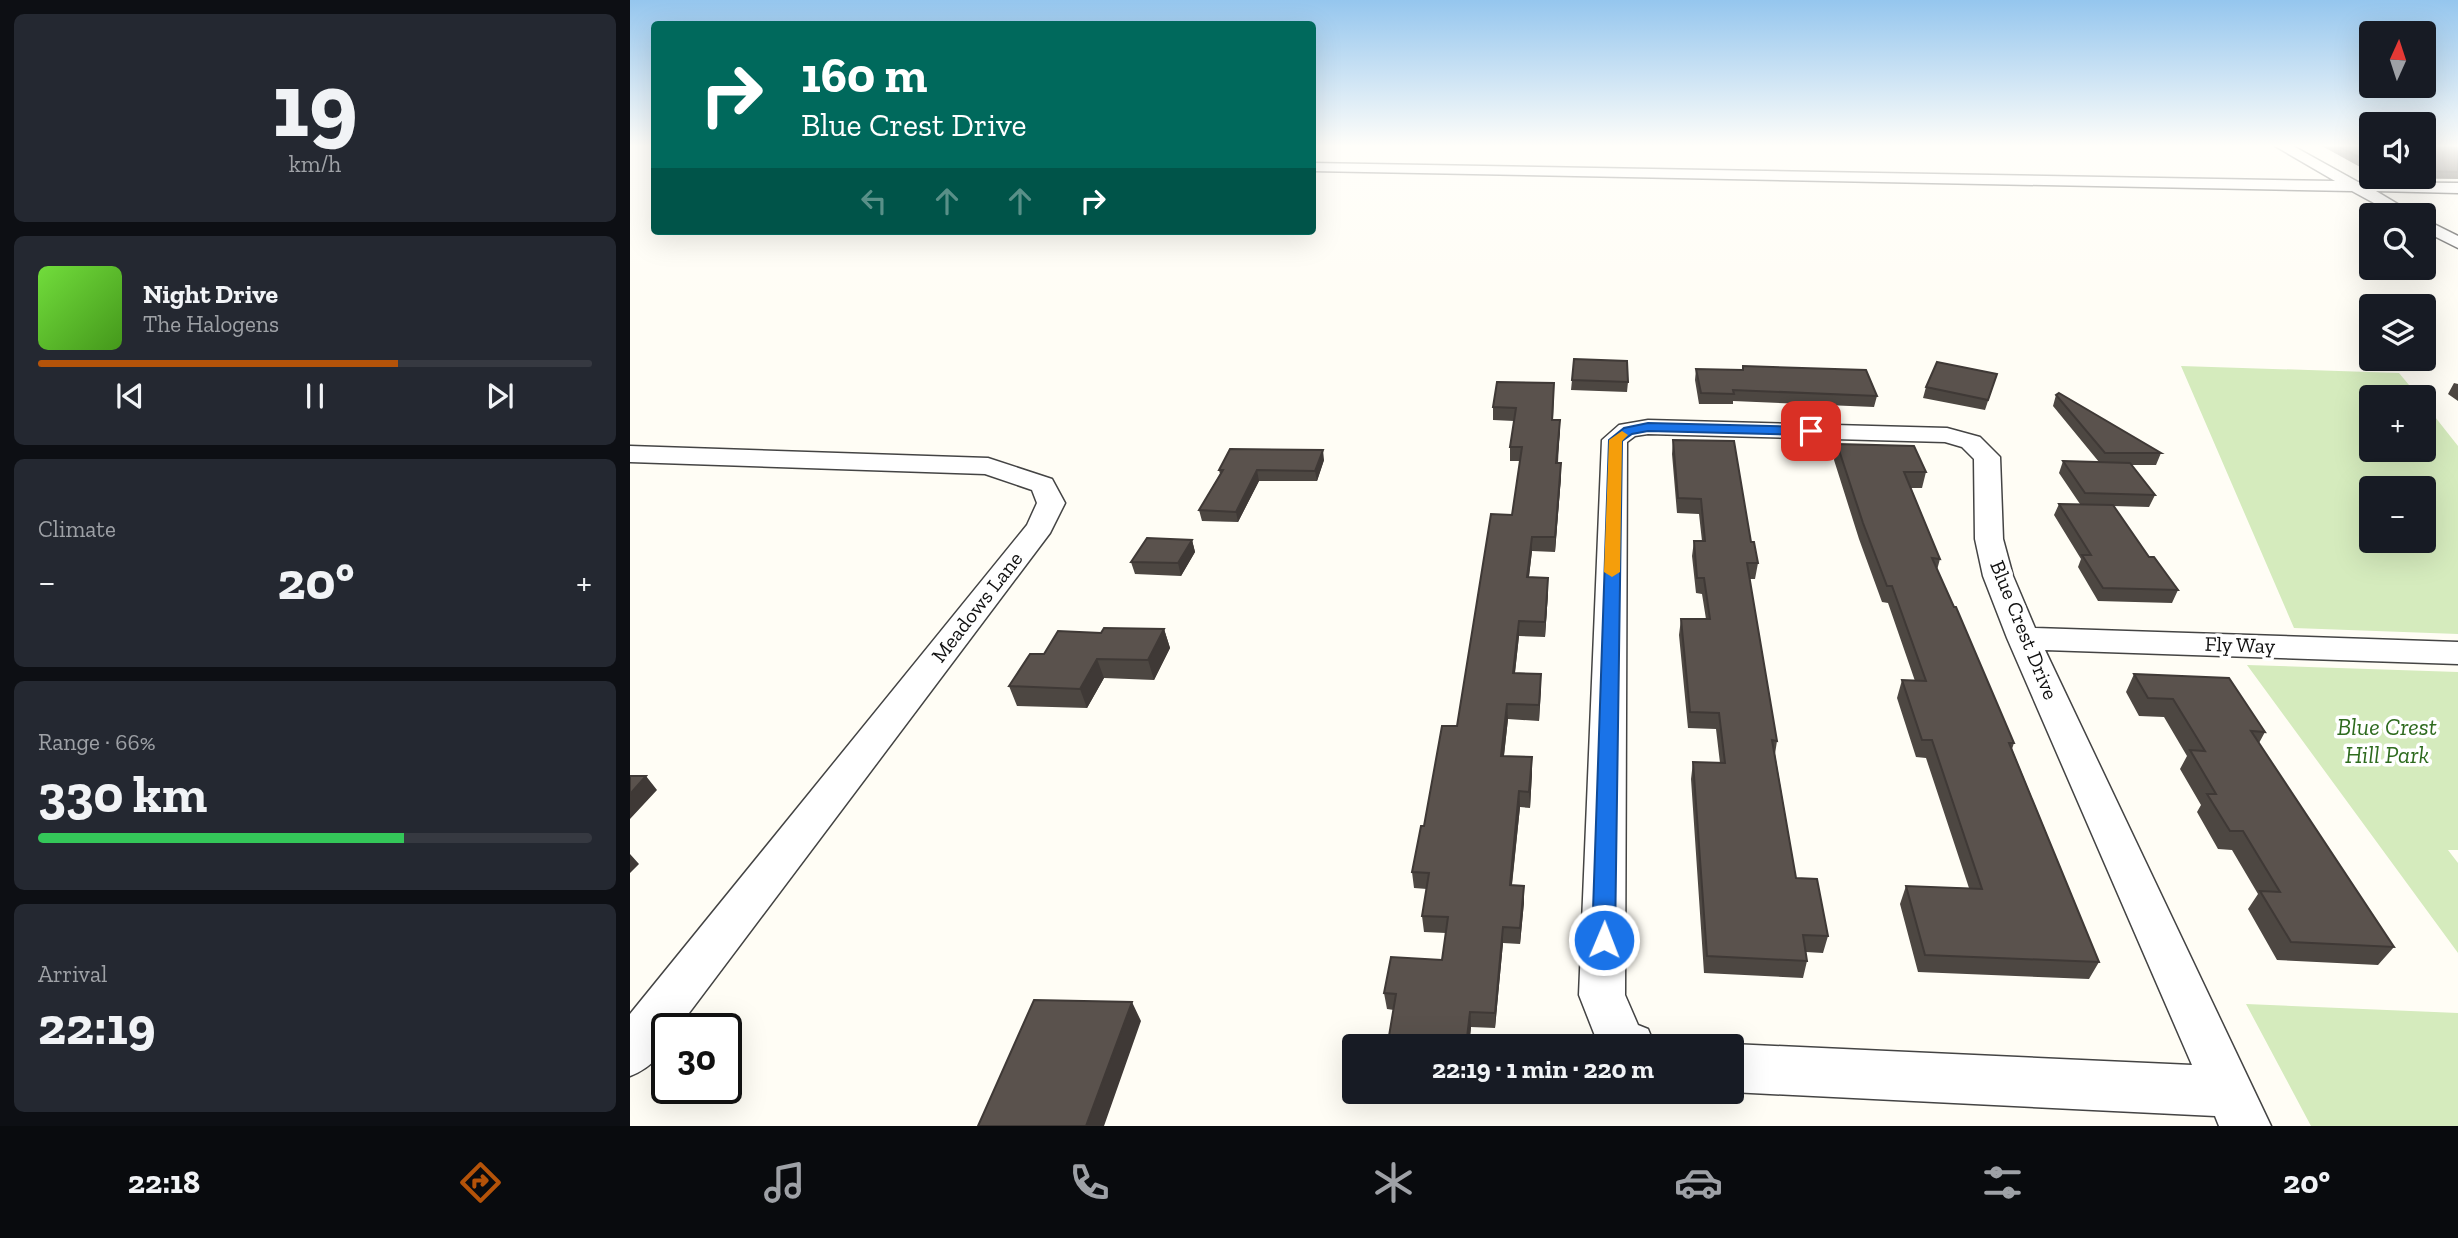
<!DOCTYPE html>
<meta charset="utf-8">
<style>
body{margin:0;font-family:"Zilla Slab",serif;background:#242831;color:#f1f3f6;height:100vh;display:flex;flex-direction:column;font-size:26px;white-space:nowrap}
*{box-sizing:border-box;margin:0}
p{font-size:23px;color:#9ea1a6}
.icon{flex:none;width:38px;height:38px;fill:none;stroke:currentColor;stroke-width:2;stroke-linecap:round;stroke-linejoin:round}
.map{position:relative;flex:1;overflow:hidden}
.details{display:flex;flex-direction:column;gap:14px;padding:14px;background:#0d0f14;width:630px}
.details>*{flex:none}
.top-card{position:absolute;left:21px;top:21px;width:665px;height:214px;border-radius:7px;box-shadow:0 7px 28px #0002;background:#00695c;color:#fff;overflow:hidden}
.needle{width:46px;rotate:3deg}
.fabs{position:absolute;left:1729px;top:21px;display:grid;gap:14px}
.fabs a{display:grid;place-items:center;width:77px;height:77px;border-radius:7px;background:#171b24;box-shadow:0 7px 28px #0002;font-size:35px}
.speed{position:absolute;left:21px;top:1013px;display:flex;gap:14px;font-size:35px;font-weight:700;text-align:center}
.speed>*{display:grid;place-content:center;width:91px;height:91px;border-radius:50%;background:#171b24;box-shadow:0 7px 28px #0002;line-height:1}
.speed .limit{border:4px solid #111;border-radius:10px;background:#fff;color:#111}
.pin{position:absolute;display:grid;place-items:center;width:60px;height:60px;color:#fff;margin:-30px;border-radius:14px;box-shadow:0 4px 10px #0006}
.me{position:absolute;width:77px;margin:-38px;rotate:1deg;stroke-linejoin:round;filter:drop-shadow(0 0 5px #0008)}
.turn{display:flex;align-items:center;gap:24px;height:147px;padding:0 35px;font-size:32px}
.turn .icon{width:91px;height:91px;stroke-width:2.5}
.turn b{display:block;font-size:49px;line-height:60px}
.lanes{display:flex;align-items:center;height:66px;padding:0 35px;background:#0003;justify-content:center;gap:35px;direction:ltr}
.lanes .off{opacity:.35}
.big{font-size:52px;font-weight:800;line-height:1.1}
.details .card{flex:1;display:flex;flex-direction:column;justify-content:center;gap:10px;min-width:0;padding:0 24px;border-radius:10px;background:#242831}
.details .dial{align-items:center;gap:0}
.dial b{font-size:91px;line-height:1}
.song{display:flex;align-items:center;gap:21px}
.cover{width:84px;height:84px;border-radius:10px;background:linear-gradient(135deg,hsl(100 70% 55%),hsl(100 70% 35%))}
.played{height:7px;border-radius:4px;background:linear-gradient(90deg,#b45309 65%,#363941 65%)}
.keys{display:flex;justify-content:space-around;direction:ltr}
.heat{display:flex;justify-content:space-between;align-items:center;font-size:38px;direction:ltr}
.charge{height:10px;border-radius:5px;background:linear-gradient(90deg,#34c759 66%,#363941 0)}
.trip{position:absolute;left:712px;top:1034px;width:402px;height:70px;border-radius:7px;background:#171b24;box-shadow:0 7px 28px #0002;font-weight:800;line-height:70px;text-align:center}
.menu{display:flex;height:112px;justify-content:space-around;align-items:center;background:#090b0e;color:#9ea1a6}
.menu .icon{width:49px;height:49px}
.menu .selected{color:#b45309}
.menu b{font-size:32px;color:#f1f3f6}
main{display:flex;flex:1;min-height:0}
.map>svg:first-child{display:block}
</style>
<main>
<section class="details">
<div class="card dial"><b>19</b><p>km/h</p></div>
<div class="card">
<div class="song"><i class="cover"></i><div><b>Night Drive</b><p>The Halogens</p></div></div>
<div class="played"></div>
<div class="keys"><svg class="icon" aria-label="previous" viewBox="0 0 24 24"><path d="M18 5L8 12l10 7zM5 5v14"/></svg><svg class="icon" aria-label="pause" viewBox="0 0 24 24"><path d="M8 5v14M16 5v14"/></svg><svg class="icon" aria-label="next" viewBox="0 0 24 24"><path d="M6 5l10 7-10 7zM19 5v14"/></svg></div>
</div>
<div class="card"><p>Climate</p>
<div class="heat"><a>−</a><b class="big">20°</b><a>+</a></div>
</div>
<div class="card"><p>Range · 66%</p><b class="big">330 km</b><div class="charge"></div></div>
<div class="card"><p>Arrival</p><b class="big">22:19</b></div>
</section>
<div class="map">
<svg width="1828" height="1126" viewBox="0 0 1828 1126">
<rect width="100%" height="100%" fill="#fffdf5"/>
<!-- green -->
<path fill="#d5ebbd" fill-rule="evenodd" d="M 1551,366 L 1769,373 L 1789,397 L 1741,397 L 1741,450 L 1794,450 L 1794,403 L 1828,446 L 1828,634 L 1664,628 ZM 1741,488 L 1794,488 L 1794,541 L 1741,541 Z
M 1617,665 L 1828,672 L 1828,850 L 1818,850 L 1828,863 L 1828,953 Z
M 1616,1004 L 1828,1013 L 1828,1126 L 1681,1126 Z"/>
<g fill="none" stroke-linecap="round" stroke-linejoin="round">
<defs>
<path id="minor" d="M 1645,146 L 1663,146 L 1728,182 L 1828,183 L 1828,193 L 1746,191 L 1786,215 L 1766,215 L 1722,191 L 682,171 L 682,163 L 1705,181 Z
M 1794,219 L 1828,236 L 1828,248 L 1794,231 Z
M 1018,420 L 1317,428 L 1350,437 L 1370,457 L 1373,539 L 1383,576 L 1405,628 L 1828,642 L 1828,664 L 1415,650 L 1641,1126 L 1589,1126 L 1585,1116 L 1101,1092 L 1102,1046 L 1095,1046 L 1102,1044 L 1562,1065 L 1377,638 L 1353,576 L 1345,539 L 1344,459 L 1332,447 L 1315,442 L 1018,434 L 1005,436 L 997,442 L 995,995 L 1008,1025 L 1018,1029 L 1025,1046 L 969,1046 L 949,995 L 972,440 L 989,425 Z
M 0,446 L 358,458 L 422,479 L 435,503 L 420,533 L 47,1029 L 37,1029 C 37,1052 21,1068 0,1076 L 0,1014 L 397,525 L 407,503 L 402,490 L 355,474 L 0,462 Z"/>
</defs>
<!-- minor casing -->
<use href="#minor" stroke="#444" stroke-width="3"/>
<!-- minor -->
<use href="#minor" fill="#fff" fill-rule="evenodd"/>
</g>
<!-- wall -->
<path fill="#4d4742" d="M 1692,146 L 1741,146 L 1741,173 Z
M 1794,146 L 1828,146 L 1828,179 L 1751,178 L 1749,177 L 1794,177 Z
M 1113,366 L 1247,396 L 1244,407 L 1103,401 L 1103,404 L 1069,404 L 1065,380 L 1066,369 L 1113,370 Z
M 1367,374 L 1355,410 L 1293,398 L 1296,387 Z
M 942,380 L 998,382 L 997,392 L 941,390 Z
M 1824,383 L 1828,384 L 1828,401 L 1818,394 Z
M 1426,395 L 1531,453 L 1526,465 L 1501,465 L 1525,495 L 1519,507 L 1483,506 L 1519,557 L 1548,590 L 1542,603 L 1468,601 L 1448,567 L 1451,559 L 1424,515 L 1429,504 L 1450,504 L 1429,473 L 1433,461 L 1469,462 L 1423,406 Z
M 924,396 L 923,420 L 930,420 L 928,463 L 931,477 L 925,552 L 902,551 L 899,577 L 918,593 L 915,637 L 889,636 L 885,673 L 911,674 L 909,721 L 878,719 L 874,756 L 902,757 L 902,773 L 900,808 L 890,807 L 882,885 L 894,886 L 894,902 L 890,944 L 873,943 L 865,1028 L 841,1027 L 839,1046 L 759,1046 L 758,1042 L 764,1010 L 757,1009 L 754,993 L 812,960 L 816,933 L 794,932 L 792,916 L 797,889 L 784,888 L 782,872 L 794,826 L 827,726 L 882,515 L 890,461 L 880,461 L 880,447 L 884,421 L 863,420 L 863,407 Z
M 1043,440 L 1121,542 L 1128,563 L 1125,579 L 1119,579 L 1147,741 L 1145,754 L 1166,878 L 1198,936 L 1193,953 L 1176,952 L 1177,961 L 1173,978 L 1074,973 L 1061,779 L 1063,762 L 1090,763 L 1086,729 L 1058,728 L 1049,635 L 1051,619 L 1076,619 L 1072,594 L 1066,593 L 1062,556 L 1064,541 L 1072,541 L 1069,514 L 1047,513 L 1042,454 Z
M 1207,444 L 1296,472 L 1292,488 L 1281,488 L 1310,559 L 1307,570 L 1384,743 L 1382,749 L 1469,962 L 1459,979 L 1288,972 L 1270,904 L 1276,886 L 1339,888 L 1296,758 L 1286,757 L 1267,698 L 1272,680 L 1285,681 L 1258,603 L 1252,602 L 1229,539 L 1204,460 Z
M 694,460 L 687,481 L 629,481 L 608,522 L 572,521 L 569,510 L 590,474 L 589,470 Z
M 562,540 L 565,552 L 551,576 L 505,574 L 501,562 Z
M 534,629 L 540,648 L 524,680 L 474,678 L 457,708 L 387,706 L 379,686 L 471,633 Z
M 1504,674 L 1635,732 L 1629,743 L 1764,947 L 1748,965 L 1647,960 L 1618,909 L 1628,894 L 1602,850 L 1588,849 L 1567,812 L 1571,805 L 1550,769 L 1557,756 L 1534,717 L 1509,716 L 1496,692 Z"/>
<!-- shaded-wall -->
<path fill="#3f3936" d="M 930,420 L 930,433 L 926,477 L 926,463 Z
M 693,450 L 694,460 L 687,481 L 685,471 Z
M 931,463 L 931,477 L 925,552 L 925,537 Z
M 627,470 L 629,481 L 608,522 L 606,512 Z
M 902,537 L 902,551 L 897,592 L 897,577 Z
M 562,540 L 565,552 L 551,576 L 548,563 Z
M 918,578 L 918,593 L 915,637 L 915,622 Z
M 889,621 L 889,636 L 883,689 L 883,673 Z
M 534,629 L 540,648 L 524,680 L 518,660 Z
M 467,659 L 474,678 L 457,708 L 450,689 Z
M 911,674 L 911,690 L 909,721 L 909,705 Z
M 877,704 L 878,719 L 872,772 L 871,756 Z
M 902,757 L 902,773 L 900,808 L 899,792 Z
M 16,776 L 27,790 L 0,819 L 0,794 Z
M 889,791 L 890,807 L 880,901 L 880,885 Z
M 0,854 L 9,864 L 0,873 Z
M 894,886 L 894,902 L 890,944 L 890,928 Z
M 873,927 L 873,943 L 865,1028 L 865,1013 Z
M 502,1002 L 511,1021 L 474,1126 L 456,1126 Z
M 840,1012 L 841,1027 L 839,1046 L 836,1046 Z"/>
<!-- building -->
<path fill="#5a524d" stroke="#3f3936" stroke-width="2" d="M 1708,146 L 1741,146 L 1741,164 Z
M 1794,146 L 1828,146 L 1828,172 L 1794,171 Z
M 944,359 L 997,361 L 998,382 L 942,380 Z
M 1307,362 L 1367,374 L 1358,400 L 1296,387 Z
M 1113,366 L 1236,370 L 1247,396 L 1103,390 L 1104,394 L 1071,393 L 1066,369 L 1113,370 Z
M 867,382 L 924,383 L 922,420 L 930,420 L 926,463 L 931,463 L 925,537 L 902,537 L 897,577 L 918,578 L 915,622 L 889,621 L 883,673 L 911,674 L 909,705 L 877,704 L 871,756 L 902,757 L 899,792 L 889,791 L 880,885 L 894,886 L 890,928 L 873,927 L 865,1013 L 840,1012 L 836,1046 L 758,1042 L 766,994 L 754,993 L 761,957 L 812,960 L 818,917 L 792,916 L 799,873 L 782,872 L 791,826 L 794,826 L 812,726 L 827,726 L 861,514 L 882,515 L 892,447 L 880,447 L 886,408 L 863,407 Z
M 1429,393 L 1531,453 L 1475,453 L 1426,395 Z
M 1043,440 L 1104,441 L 1121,542 L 1124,542 L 1128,563 L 1117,563 L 1147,741 L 1142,740 L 1166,878 L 1187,879 L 1198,936 L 1173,935 L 1177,961 L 1077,956 L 1063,762 L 1095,763 L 1089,713 L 1060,712 L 1051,619 L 1080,619 L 1074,578 L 1067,578 L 1064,541 L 1075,541 L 1071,499 L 1048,498 Z
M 1207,444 L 1284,446 L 1296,472 L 1274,472 L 1310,559 L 1302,558 L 1324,607 L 1326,607 L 1384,743 L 1379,743 L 1469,962 L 1295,955 L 1276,886 L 1352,889 L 1302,740 L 1292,740 L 1272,680 L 1296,681 L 1262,586 L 1257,586 L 1233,523 Z
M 600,449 L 693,450 L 685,471 L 627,470 L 606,512 L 569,510 L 593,470 L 589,470 Z
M 1433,461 L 1500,463 L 1525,495 L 1455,493 Z
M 1429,504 L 1483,505 L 1519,557 L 1524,557 L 1548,590 L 1473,588 L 1452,555 L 1461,555 Z
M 517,538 L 562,540 L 548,563 L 501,562 Z
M 474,628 L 534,629 L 518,660 L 467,659 L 450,689 L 379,686 L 400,654 L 414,654 L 428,631 L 471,633 Z
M 1504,674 L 1599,678 L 1635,732 L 1621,731 L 1764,947 L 1661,942 L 1630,891 L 1650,892 L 1613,831 L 1600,831 L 1577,794 L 1586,794 L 1560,750 L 1575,751 L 1543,699 L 1518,698 Z
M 0,776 L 16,776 L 0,794 Z
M 404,1000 L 502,1002 L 456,1126 L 348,1126 Z"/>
<!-- sky -->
<linearGradient id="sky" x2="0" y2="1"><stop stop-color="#95c6ee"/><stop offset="0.48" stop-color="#fffefa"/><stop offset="1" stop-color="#fffefa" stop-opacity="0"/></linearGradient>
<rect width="1828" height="304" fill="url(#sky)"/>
<!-- route -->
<path fill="#1a73e8" stroke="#114b97" stroke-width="2" d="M 1018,423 L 1181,427 L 1188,431 L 1181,435 L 1018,431 L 1002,434 L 992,441 L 985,940 L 982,947 L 974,950 L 965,947 L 962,940 L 979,440 L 994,428 Z"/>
<!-- slow -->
<path fill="#f59e0b" d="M 992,431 L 998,435 L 992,441 L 990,572 L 982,577 L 974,572 L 979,440 Z"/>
<g text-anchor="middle" stroke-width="7" stroke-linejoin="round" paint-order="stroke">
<!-- street labels -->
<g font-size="21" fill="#111" stroke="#fff">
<text transform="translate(347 607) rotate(-52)" y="7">Meadows Lane</text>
<text transform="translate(1394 630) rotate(68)" y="7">Blue Crest Drive</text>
<text transform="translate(1610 645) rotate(2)" y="7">Fly Way</text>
</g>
<!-- near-park labels -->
<g font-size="24" font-style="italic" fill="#2f6b1f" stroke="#fff">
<text x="1757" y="735">Blue Crest<tspan x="1757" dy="28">Hill Park</tspan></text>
</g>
</g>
</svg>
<div class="fabs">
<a><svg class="needle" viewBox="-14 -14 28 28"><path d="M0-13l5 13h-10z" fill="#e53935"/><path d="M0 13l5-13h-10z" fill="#9ea1a6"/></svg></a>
<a><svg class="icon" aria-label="sound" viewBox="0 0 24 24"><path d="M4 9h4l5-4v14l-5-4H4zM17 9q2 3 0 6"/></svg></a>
<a><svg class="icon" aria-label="search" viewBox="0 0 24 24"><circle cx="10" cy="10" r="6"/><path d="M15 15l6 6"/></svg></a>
<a><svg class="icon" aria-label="layers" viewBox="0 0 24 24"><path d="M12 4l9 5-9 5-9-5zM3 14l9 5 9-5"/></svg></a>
<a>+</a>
<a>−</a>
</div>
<div class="speed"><div class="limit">30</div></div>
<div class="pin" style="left:1181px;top:431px;background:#d93025"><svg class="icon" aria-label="arrive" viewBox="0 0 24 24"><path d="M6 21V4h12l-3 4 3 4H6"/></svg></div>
<svg class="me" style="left:974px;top:940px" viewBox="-20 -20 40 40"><circle r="17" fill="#1a73e8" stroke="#fff" stroke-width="3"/><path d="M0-11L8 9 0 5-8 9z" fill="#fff"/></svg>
<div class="trip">22:19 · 1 min · 220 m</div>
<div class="top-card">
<div class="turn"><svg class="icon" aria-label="right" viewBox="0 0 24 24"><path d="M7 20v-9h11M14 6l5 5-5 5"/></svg><div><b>160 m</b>Blue Crest Drive</div></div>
<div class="lanes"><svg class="icon off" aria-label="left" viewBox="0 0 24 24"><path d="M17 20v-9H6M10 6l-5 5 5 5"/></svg><svg class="icon off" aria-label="ahead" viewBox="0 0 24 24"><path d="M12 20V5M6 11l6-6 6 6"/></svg><svg class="icon off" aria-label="ahead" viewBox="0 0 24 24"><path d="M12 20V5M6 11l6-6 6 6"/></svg><svg class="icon" aria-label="right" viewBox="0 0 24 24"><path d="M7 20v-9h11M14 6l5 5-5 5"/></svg></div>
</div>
</div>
</main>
<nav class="menu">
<b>22:18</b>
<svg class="icon selected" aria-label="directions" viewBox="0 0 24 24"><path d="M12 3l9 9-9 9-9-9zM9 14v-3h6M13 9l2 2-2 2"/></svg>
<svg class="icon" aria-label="music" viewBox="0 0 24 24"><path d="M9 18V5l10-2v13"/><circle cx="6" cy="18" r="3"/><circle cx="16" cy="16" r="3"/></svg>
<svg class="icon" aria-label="phone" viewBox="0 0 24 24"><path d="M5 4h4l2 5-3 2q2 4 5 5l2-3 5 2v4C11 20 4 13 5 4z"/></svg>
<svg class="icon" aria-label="climate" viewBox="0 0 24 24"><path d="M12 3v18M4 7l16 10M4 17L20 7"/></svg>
<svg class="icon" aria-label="car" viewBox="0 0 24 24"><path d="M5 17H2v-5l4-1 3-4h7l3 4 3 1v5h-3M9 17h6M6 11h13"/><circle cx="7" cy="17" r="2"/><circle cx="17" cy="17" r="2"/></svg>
<svg class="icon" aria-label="filters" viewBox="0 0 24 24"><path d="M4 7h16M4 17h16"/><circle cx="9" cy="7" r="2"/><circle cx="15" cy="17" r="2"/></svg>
<b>20°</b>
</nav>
